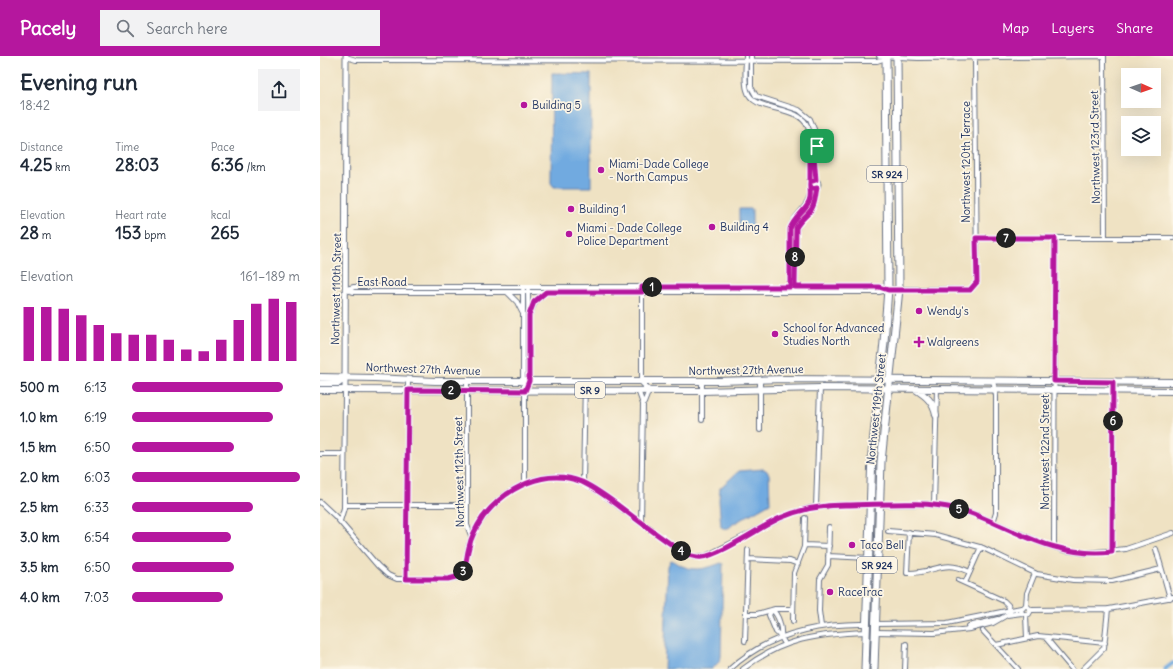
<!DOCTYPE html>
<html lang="en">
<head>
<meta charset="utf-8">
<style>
  body { margin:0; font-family:Delius,sans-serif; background:#f2f2f3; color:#1f2937; height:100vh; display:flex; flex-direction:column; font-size:15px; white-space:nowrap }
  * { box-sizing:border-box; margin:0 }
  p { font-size:13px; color:#747a83 }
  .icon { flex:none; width:22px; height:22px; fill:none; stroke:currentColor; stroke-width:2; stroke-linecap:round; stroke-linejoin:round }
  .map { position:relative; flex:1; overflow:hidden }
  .details { display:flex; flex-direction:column; background:#fff; width:320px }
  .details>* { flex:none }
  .needle { width:26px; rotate:92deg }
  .fabs { position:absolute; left:801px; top:12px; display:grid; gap:8px }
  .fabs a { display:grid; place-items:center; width:40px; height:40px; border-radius:0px; background:#fff; box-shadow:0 4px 16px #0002; font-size:20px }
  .pin { position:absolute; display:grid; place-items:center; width:34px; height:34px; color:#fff; margin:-17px; border-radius:8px; box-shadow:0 2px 6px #0006 }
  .km { position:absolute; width:20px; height:20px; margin:-10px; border-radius:50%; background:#222; color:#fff; font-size:11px; line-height:20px; text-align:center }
  .round { display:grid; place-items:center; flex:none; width:42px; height:42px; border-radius:0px; background:#f2f2f3 }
  .summary { display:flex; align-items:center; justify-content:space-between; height:68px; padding:0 20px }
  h1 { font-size:22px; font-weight:700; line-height:30px }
  .figures { display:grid; grid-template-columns:repeat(3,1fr); gap:6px; height:68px; padding:4px 20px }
  .figures div { display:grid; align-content:center }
  .figures b { font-size:17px; font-weight:700 }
  .figures small { font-size:11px; font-weight:400 }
  .figures p { font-size:11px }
  .chart { height:112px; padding:8px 20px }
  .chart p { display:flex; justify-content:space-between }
  .chart svg { width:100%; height:72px; margin-top:4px; stroke:#b5179e; stroke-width:6 }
  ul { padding:0 20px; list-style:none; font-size:13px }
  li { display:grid; grid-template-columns:64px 48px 1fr; align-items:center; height:30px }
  li i { height:10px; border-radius:5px; background:#b5179e }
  header { display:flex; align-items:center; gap:24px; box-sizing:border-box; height:56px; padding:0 20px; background:#b5179e; color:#fff }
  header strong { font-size:19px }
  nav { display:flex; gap:22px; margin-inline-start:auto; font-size:14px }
  .search { width:280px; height:36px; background:#f2f2f3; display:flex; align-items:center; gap:10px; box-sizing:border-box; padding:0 14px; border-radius:0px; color:#747a83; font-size:15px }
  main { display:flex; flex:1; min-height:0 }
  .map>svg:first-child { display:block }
</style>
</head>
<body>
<header>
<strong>Pacely</strong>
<div class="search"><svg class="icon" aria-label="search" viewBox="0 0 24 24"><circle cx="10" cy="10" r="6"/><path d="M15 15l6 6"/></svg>Search here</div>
<nav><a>Map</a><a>Layers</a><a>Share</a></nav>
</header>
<main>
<section class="details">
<div class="summary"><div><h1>Evening run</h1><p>18:42</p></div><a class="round"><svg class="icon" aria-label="share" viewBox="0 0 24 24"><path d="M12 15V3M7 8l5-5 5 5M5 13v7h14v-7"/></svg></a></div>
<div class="figures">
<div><p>Distance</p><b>4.25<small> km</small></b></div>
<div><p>Time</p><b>28:03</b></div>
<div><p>Pace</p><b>6:36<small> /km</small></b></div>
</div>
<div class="figures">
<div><p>Elevation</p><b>28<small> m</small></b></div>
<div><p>Heart rate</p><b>153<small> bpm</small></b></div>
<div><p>kcal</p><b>265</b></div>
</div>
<div class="chart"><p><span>Elevation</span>161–189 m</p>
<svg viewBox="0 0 160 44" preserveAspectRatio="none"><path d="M5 44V11M15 44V11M25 44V12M35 44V16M45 44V22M55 44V27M65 44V28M75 44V28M85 44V31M95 44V37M105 44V38M115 44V31M125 44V19M135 44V9M145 44V6M155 44V8"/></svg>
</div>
<ul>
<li><b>500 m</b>6:13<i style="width:90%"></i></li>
<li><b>1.0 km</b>6:19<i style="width:84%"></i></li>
<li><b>1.5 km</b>6:50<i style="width:61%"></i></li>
<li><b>2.0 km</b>6:03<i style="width:100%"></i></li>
<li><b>2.5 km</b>6:33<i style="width:72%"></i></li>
<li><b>3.0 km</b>6:54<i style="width:59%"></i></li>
<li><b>3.5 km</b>6:50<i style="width:61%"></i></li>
<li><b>4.0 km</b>7:03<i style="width:54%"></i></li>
</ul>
</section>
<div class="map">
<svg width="853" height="613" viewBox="0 0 853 613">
  <rect width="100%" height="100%" fill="#fcf5e5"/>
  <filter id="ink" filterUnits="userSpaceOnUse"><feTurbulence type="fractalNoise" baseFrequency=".025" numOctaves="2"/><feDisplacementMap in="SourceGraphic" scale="8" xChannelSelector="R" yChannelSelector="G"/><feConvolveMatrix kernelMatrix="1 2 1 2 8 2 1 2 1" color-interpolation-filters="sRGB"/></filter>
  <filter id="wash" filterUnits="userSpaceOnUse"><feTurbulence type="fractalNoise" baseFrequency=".012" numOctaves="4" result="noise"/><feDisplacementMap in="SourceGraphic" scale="16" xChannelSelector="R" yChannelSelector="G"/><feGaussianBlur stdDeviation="0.9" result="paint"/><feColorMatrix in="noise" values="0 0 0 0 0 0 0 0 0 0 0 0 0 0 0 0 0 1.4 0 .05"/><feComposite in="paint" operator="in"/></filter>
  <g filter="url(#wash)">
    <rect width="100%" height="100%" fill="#efe2c3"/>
    <path fill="#71aae0" stroke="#466c9f" d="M 232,17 L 271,18 L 271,131 L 234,131 L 231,127 Z
      M 419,153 L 432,153 L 432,172 L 419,172 Z
      M 443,413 L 446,414 L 449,418 L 450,447 L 413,468 C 410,472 406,474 401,471 L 399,444 L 400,432 L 419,415 Z
      M 351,504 C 355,505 358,508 362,510 C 376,516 388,512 401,507 L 403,508 L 401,601 L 399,606 L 392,613 L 344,613 L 348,510 Z"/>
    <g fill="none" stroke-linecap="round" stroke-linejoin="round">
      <path stroke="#71aae0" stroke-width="4" d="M 845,613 L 853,607"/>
    </g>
  </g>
  <g filter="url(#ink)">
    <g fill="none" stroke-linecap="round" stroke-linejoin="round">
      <defs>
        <path id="minor" d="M 426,0 C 426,11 424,24 427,34 C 433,58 478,47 488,71 C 495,87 489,109 490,126
          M 431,0 L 431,31 L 436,40 L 479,54 L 490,63 L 494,73 L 497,90 L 494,100 L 496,124
          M 559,0 L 598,2 L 784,0
          M 784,0 L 785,182
          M 26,1 L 36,4 L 557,5 L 566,2
          M489.5 128a4.5 4.5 0 1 1 9 0a4.5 4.5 0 1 1-9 0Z
          M 656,182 L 853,182
          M 470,232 L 470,173 C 475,155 491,153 491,131
          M 26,233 L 34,231 L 559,231 L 568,233 L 650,234 L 657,226 L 655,2
          M 27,234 L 34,236 L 559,236 L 567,234
          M 203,234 L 203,325 L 205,335 L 205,427
          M 322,234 L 322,327 L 329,334 L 324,347
          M 475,234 L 476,174 L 480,164 L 490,155 L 494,148 L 497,132
          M 187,236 L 197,246 L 202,256
          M 210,257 L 215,246 L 225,236
          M 440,324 L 440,374
          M 673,324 L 676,340 L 676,457 L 673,466
          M 147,325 L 147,469 L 152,482
          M 382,325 L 382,364
          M 205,334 L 209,325 L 208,234
          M 318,334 L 323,348 L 321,467
          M 0,398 L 24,398
          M 263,427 L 265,325
          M 0,446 L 15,460 L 58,510 L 68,519 L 77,523 L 128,523 L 139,521 C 148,513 146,500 149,489 C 152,480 157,470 163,462 C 185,431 227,410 264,427 C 278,434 290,443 302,453 C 322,467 341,482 362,496 L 374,501 L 386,500 L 467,459 L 490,452 L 519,449 L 606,448 L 628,451 L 654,458 L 724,488 L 743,494 L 766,497 L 806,493 L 853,477
          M 24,449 L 147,449
          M 614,449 L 617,332
          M 496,451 L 500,332
          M 20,465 L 24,452 L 25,334
          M 568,475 L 616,479 L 663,492 L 717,518 L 753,524 L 792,525 L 841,513
          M 589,476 L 587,517 C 615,518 622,502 650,516
          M 484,489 L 509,490
          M 734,491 L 735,182
          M 836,493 L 850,542
          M 792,495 L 793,326
          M 508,500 L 549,502
          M 428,503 L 470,505 L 478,508
          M 86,523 L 88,324
          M 638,524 L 684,545 L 688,549 L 690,555
          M 645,527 L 661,491
          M 706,549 L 707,537 L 715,517
          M 711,554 L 789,553 L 853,541
          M 426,558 L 437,558 L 455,553 L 473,553
          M 706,559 L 709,558 L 711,554 L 706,549 L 701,554 L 702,557 L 706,559 L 707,582
          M 473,565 L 474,517 L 484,491 L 485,462
          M 556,568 L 627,567 L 701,552
          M 501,570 L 499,555 L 500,523 L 508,509 L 509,471
          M 647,573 L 649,570 L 678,563
          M 663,575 L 698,613
          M 555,576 L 614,577 L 650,573 L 673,567 L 687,559 L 702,557
          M 461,581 C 462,572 459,559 452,554 L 449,559 L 456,576 L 461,581 L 465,588
          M 725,581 L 752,613
          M 425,585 L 428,494
          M 676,589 L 718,580 L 785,587
          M 410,613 C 448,578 496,567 547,568
          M 423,613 C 463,582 498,578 546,576
          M 585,613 L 586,588
          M 763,613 L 784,592 L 788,553"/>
        <path id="tertiary" d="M 25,334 L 26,0"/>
        <path id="primary" d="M 0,321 L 55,322 L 115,325 L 398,325 L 465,323 L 853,326
          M 0,327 L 19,327 L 25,321
          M 595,333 C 606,340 613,345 616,359
          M 0,334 L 382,335 L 500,332 L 853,335"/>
        <path id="trunk" d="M 545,613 L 552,397 L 564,286 L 568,233 L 566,0
          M 554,613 L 561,406 L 579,233 L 577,0"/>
      </defs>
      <use href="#minor" stroke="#656e81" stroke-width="6"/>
      <use href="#tertiary" stroke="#656e81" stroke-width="7"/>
      <use href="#primary" stroke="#656e81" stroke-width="8"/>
      <use href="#trunk" stroke="#656e81" stroke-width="9"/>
      <use href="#minor" stroke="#fff" stroke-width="4"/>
      <use href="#tertiary" stroke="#fff" stroke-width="5"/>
      <use href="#primary" stroke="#fff" stroke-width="6"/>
      <use href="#trunk" stroke="#fff" stroke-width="7"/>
    </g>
  </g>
  <g fill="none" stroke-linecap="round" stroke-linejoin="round" filter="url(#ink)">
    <defs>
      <path id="route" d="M 497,90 L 494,100 L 496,124 L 490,126 C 489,133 492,139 489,146 C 485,156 474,161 470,173 L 470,231 L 322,231 L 322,236 L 226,236 L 214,246 L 209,259 L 209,325 L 205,335 L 88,334 L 86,523 L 128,523 L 140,520 C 147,512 146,501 149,491 C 151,481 157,470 163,461 C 186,432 225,411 262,426 C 277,433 290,443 303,453 C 322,468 342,482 362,496 C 368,499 375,502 382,501 C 401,499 440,471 460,462 C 481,453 502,449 525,449 C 562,449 601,444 637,453 C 652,456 665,463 679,469 C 716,486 751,501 792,496 L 793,326 L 734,325 L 735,182 L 656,182 L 657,226 L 650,234 L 568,234 L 559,231 L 475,231 L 476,172 C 480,164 486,161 491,154 C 496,147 495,140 497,132 L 492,133 L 490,129 L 490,83 L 496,83 L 497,90"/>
    </defs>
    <use href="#route" stroke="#fff" stroke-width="8"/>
    <use href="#route" stroke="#b5179e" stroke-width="5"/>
  </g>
  <g fill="#b5179e" stroke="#fcf5e5" stroke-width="1.5">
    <circle cx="204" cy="49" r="4"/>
    <circle cx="281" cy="114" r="4"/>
    <circle cx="251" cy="153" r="4"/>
    <circle cx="392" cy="171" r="4"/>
    <circle cx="249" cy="178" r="4"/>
    <circle cx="599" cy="255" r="4"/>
    <circle cx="455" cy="278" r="4"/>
    <path d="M597 280h4v4h4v4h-4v4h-4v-4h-4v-4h4z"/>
    <circle cx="532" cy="489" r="4"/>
    <circle cx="510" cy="536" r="4"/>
  </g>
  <g text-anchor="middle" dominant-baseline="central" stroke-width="3.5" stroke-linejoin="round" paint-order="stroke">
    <g fill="#fcf5e5" stroke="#5e6a86" stroke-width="1">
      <rect x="547" y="110" width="40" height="16" rx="3"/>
      <rect x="255" y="326" width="30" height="16" rx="3"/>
      <rect x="537" y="501" width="40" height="16" rx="3"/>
    </g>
    <g font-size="10" font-weight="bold" fill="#1b2f5e">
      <text x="567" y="118">SR 924</text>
      <text x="270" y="334">SR 9</text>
      <text x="557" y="509">SR 924</text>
    </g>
    <g font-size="11" fill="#1b2f5e" stroke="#fcf5e5" text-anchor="start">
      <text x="212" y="49">Building 5</text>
      <text x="289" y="108">Miami-Dade College<tspan x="289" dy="13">- North Campus</tspan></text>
      <text x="259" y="153">Building 1</text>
      <text x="400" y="171">Building 4</text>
      <text x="257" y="172">Miami - Dade College<tspan x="257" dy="13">Police Department</tspan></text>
      <text x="607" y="255">Wendy's</text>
      <text x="463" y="272">School for Advanced<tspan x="463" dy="13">Studies North</tspan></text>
      <text x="607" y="286">Walgreens</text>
      <text x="540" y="489">Taco Bell</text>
      <text x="518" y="536">RaceTrac</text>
    </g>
    <g font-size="11" fill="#1b2f5e" stroke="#fcf5e5">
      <text transform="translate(775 91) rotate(-91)">Northwest 123rd Street</text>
      <text transform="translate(646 106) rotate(-90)">Northwest 120th Terrace</text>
      <text x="62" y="226">East Road</text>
      <text transform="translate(16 233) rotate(-89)">Northwest 110th Street</text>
      <text transform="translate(103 313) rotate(2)">Northwest 27th Avenue</text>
      <text transform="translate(426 314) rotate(-1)">Northwest 27th Avenue</text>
      <text transform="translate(556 353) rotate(-84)">Northwest 119th Street</text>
      <text transform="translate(725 396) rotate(-90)">Northwest 122nd Street</text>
      <text transform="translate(139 416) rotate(-91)">Northwest 112th Street</text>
    </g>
  </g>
</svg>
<div class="fabs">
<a><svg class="needle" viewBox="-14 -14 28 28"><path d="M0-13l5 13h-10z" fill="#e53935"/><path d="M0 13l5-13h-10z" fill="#747a83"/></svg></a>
<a><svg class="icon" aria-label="layers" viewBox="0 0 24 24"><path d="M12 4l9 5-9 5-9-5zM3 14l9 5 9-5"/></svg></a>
</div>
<div class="pin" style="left:497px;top:90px;background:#1e9e55"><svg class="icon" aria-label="arrive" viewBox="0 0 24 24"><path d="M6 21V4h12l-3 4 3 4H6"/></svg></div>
<b class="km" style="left:332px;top:231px">1</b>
<b class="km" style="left:131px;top:334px">2</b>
<b class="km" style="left:143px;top:515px">3</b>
<b class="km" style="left:361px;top:495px">4</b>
<b class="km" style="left:639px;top:453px">5</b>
<b class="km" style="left:793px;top:365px">6</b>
<b class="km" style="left:686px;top:182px">7</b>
<b class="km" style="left:475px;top:201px">8</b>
</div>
</main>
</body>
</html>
